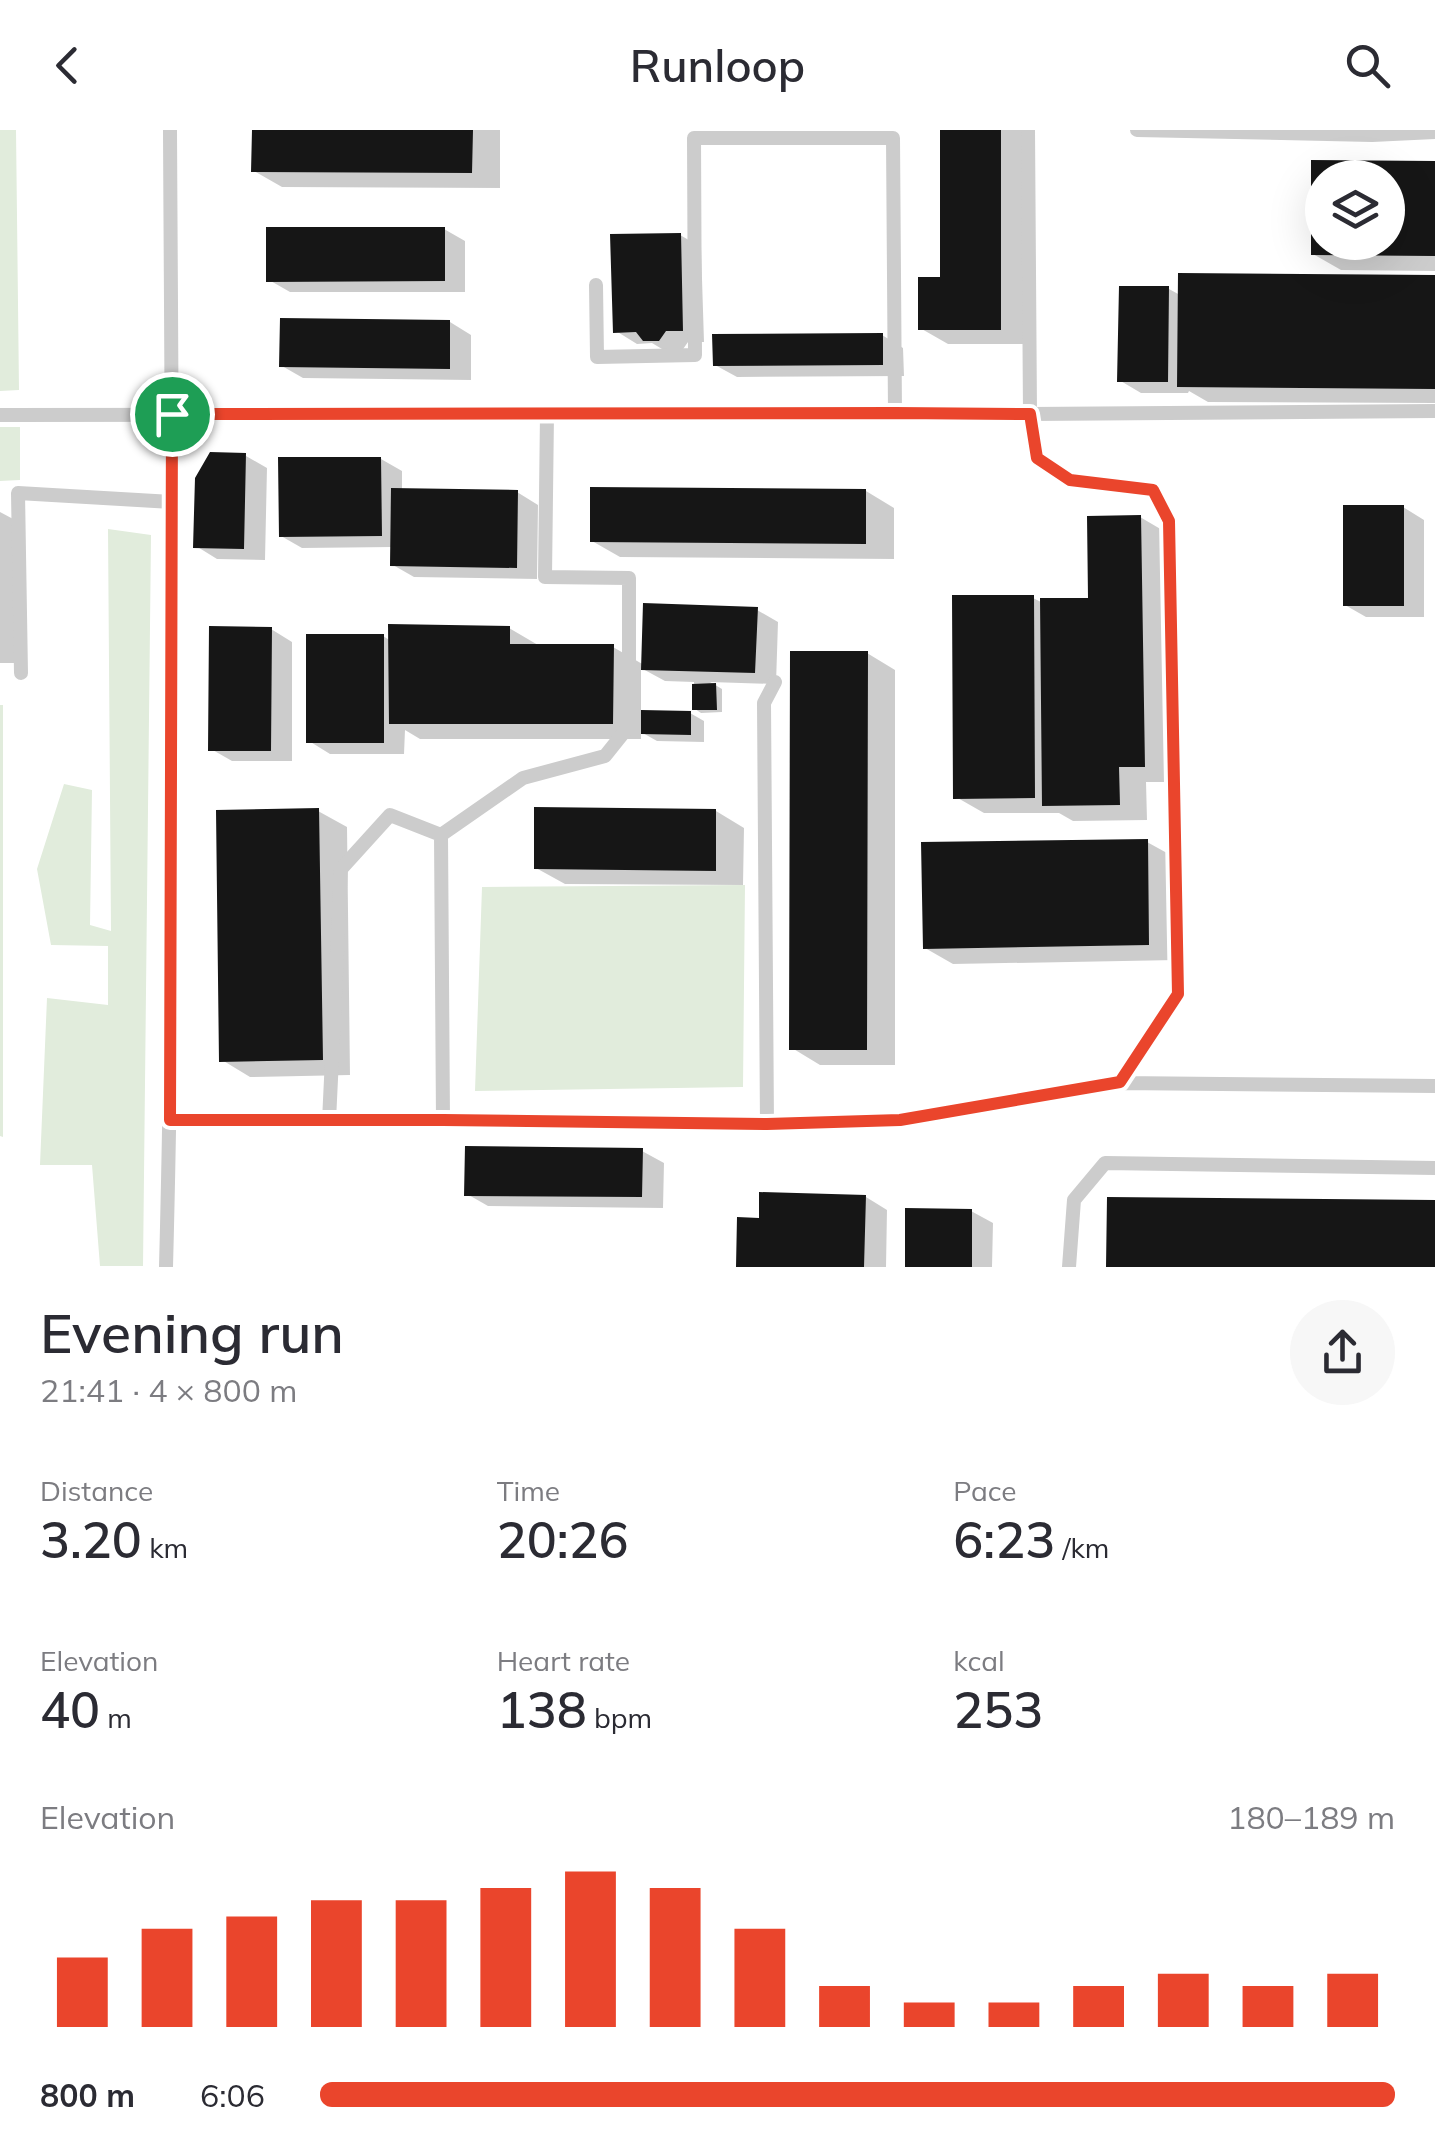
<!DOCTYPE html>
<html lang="en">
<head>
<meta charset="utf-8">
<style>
  body { margin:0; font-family:Mulish,sans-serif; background:#f7f7f7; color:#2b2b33; height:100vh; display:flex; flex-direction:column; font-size:38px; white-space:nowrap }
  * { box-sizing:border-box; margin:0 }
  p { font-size:32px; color:#7c7c81 }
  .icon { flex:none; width:55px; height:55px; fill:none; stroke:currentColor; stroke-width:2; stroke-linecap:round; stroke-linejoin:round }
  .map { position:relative; height:1137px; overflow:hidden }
  .details { display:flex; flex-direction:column; background:#fff; flex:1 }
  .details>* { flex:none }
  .fabs { position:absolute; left:1305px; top:30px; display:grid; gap:20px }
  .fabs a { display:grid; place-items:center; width:100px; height:100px; border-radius:50%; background:#fff; box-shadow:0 10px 40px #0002; font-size:50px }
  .pin { position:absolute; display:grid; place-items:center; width:85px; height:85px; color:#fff; margin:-42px; border:5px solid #fff; border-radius:50%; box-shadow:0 2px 10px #0007 }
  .round { display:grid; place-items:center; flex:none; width:105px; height:105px; border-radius:52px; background:#f7f7f7 }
  .head { display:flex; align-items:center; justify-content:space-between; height:170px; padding:0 40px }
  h1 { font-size:55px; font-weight:600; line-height:75px }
  .figures { display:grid; grid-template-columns:repeat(3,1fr); gap:15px; height:170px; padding:10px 40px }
  .figures div { display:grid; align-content:center }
  .figures b { font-size:50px; font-weight:600 }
  .figures small { font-size:28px; font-weight:400 }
  .figures p { font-size:28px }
  .chart { height:280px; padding:20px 40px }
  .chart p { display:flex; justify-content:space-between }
  .chart svg { width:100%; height:180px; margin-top:10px; stroke:#ea452c; stroke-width:6 }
  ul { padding:0 40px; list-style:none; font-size:32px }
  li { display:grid; grid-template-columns:160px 120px 1fr; align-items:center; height:75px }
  li i { height:25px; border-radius:12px; background:#ea452c }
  header { display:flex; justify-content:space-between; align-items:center; height:130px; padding:0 40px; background:#fff; font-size:45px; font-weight:600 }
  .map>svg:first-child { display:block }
</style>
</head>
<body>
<header><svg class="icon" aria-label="back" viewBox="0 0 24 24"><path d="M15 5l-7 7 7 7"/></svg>Runloop<svg class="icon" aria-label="search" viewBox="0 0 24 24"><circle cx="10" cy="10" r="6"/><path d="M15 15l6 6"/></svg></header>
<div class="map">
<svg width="1435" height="1137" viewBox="0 0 1435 1137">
  <rect width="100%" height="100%" fill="#fff"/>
  <path fill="#e1ecdc" d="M 0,0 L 16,0 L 19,260 L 0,261 Z
    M 0,297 L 20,297 L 20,350 L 0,351 Z
    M 108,399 L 151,405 L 143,1136 L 100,1136 L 92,1035 L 40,1035 L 47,868 L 108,875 L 108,816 L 51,815 L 37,739 L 64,654 L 92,660 L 90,795 L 111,801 Z
    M 0,575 L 3,575 L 3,1007 L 0,1006 Z
    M 745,755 L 743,957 L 475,961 L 482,757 Z"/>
  <path fill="#0003" fill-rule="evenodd" d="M 254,0 L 500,0 L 500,58 L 282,57 L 254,41 Z
    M 943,0 L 1029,0 L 1028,214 L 948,214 L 920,198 L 943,150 Z
    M 1314,33 L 1435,33 L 1435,141 L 1341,140 L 1313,124 ZM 1322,48 L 1388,48 L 1388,112 L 1322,112 Z
    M 444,99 L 465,111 L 465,162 L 290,162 L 269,150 Z
    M 680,105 L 701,117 L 704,212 L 688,212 L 681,222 L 667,222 L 652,213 L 637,214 L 616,201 Z
    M 1435,148 L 1435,273 L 1208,272 L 1189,261 L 1188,263 L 1141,263 L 1119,250 L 1169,159 L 1180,165 Z
    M 450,192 L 471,205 L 471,250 L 303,248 L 282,236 Z
    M 882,205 L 903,218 L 904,246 L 737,247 L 715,235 Z
    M 246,326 L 267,338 L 265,430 L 217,429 L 196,416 Z
    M 381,329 L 402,341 L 402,361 L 517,362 L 538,375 L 537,449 L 414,447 L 393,435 L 393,417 L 302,418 L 281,406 Z
    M 866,361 L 894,378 L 894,429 L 620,427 L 592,411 Z
    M 1403,377 L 1424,390 L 1424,487 L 1366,487 L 1345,475 Z
    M 0,382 L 15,390 L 16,533 L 0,533 Z
    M 1140,387 L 1169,404 L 1172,652 L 1146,652 L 1147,690 L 1073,691 L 1059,683 L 984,683 L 956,667 L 1033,468 L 1043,473 L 1091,470 Z
    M 757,480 L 778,492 L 776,554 L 710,552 L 722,559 L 722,582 L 701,583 L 695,579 L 694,552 L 665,551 L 641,538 L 641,582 L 690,583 L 704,591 L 704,612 L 657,611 L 641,602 L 641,609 L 420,609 L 405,600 L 404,624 L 330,624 L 309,611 L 383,506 L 391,511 L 509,498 L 538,515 L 613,517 L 644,535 Z
    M 271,499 L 292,512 L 292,631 L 232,631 L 211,619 Z
    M 867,523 L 895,540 L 895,935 L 820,935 L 792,918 Z
    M 318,681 L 347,697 L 350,945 L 250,947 L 222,930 Z
    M 716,681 L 744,698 L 743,755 L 565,754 L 536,738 Z
    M 1147,712 L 1176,728 L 1177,830 L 953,834 L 925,818 Z
    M 642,1021 L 664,1033 L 663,1078 L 488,1076 L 467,1064 Z
    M 866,1067 L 887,1080 L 886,1137 L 738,1137 L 761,1090 Z
    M 971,1081 L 993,1093 L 992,1137 L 907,1137 Z"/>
  <path fill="#161616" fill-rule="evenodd" d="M 252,0 L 473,0 L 472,43 L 251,42 Z
    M 940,0 L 1001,0 L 1001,200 L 918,200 L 918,147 L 940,147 Z
    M 1311,30 L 1435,31 L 1435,126 L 1311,125 ZM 1322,48 L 1388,48 L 1388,112 L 1322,112 Z
    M 266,97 L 445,97 L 445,151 L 266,152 Z
    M 681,103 L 683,201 L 666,201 L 659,211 L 643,211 L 636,202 L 613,203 L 610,104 Z
    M 1178,143 L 1435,145 L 1435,259 L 1177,257 Z
    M 1119,156 L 1169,156 L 1168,252 L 1117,252 Z
    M 280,188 L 450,190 L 450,239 L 279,237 Z
    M 883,203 L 883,235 L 713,236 L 712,204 Z
    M 210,322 L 246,323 L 244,419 L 193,418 L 195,348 Z
    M 278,327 L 381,327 L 382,406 L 279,407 Z
    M 590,357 L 866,359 L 866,414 L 590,412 Z
    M 391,358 L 518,360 L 517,438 L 390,436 Z
    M 1343,375 L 1404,375 L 1404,476 L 1343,476 Z
    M 1141,385 L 1145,637 L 1119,637 L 1120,675 L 1042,676 L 1040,468 L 1088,468 L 1087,386 Z
    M 952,465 L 1034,465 L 1035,668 L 953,669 Z
    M 643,473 L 758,477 L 755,543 L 641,540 Z
    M 388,494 L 510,496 L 510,514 L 614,514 L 613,594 L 389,594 Z
    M 209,496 L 272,497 L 271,621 L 208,621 Z
    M 306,504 L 384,504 L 384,613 L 306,613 Z
    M 790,521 L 868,521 L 867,920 L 789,920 Z
    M 716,553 L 717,580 L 692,580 L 692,554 Z
    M 641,580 L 691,581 L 691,605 L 641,604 Z
    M 534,677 L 716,679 L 716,741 L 534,739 Z
    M 319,678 L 323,930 L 219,932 L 216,680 Z
    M 1148,709 L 1149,815 L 923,819 L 921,712 Z
    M 465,1016 L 643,1018 L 642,1067 L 464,1066 Z
    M 759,1062 L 866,1065 L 864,1137 L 736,1137 L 737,1087 L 759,1088 Z
    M 1107,1067 L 1435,1070 L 1435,1137 L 1106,1137 Z
    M 905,1078 L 972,1079 L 972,1137 L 905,1137 Z"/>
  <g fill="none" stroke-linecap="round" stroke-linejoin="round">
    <path stroke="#ccc" stroke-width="14" d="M 1028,0 L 1030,284 L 1037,327 L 1069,350 L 1153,360 L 1169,391 L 1178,864 L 1120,953
      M 1137,0 L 1372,5 L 1435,2
      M 596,155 L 597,227 L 695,225 L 694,8 L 893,8 L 895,283
      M 0,285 L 1030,284 L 1435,281
      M 21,543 L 18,363 L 172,372
      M 441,705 L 523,648 L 605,626 L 629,596 L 629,448 L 545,447 L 547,284
      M 170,990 L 443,990 L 767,995 L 900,990 L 1120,953 L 1435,956
      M 329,991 L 341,739 L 390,685 L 441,705 L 443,990
      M 767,995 L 764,573 L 775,552
      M 166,1137 C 176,758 172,379 170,0
      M 1069,1137 L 1074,1070 L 1105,1033 L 1435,1038"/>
  </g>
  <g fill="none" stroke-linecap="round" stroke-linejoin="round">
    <defs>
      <path id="route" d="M 895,283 L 1030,284 L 1037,328 L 1070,350 L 1153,360 L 1169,391 L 1178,864 L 1120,952 L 900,990 L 767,994 L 443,990 L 170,990 L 172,284 Z"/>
    </defs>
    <use href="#route" stroke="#fff" stroke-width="20"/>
    <use href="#route" stroke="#ea452c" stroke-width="12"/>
  </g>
</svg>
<div class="fabs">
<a><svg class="icon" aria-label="layers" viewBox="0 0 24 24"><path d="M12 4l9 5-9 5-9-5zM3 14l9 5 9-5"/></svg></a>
</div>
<div class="pin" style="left:172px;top:284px;background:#1e9e55"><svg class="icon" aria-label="arrive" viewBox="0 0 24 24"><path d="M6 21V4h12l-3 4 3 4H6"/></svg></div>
</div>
<section class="details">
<div class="head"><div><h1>Evening run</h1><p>21:41 · 4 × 800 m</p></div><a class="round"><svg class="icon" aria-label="share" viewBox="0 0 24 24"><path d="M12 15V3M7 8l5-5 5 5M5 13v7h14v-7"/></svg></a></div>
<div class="figures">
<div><p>Distance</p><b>3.20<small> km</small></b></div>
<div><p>Time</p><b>20:26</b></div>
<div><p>Pace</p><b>6:23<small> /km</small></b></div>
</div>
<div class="figures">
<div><p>Elevation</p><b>40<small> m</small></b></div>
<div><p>Heart rate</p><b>138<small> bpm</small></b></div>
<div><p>kcal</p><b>253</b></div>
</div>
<div class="chart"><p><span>Elevation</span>180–189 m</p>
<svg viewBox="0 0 160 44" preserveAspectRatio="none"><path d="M5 44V27M15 44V20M25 44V17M35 44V13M45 44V13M55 44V10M65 44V6M75 44V10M85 44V20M95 44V34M105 44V38M115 44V38M125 44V34M135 44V31M145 44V34M155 44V31"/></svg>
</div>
<ul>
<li><b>800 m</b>6:06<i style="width:100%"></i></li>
</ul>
</section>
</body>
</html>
